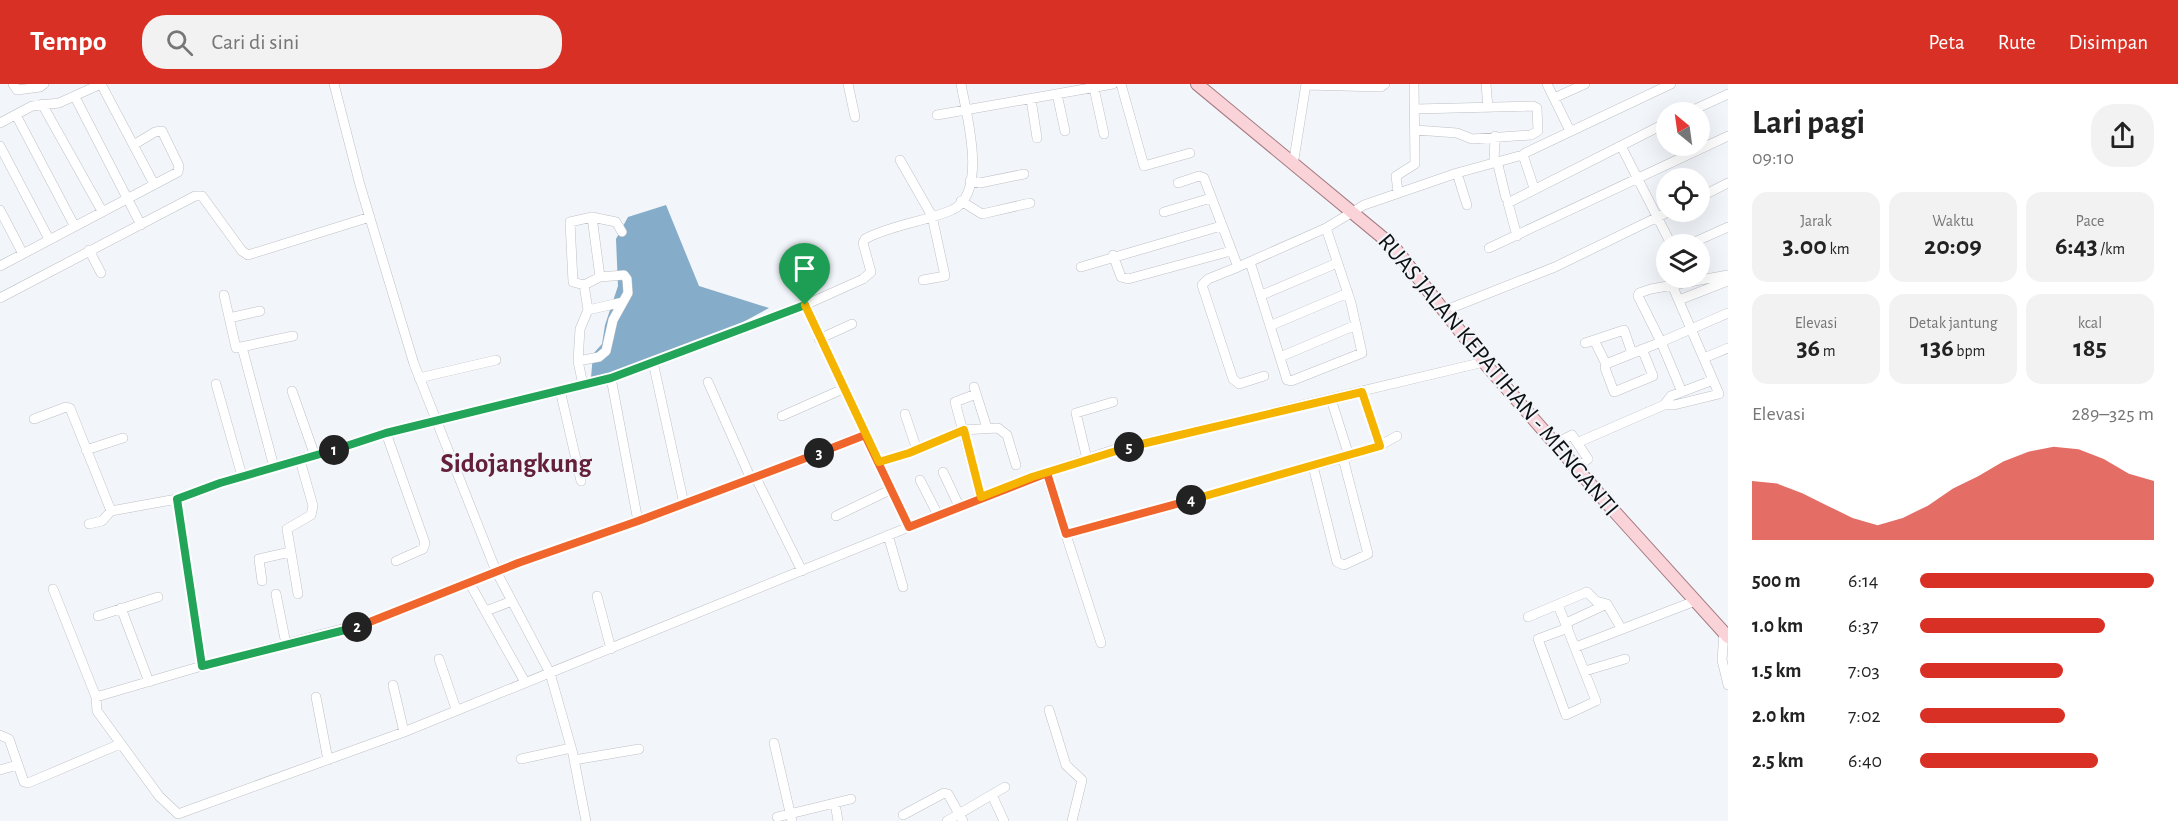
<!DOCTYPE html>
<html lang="id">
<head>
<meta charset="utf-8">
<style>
  body { margin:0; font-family:"Alegreya Sans",sans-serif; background:#f2f2f2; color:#222; height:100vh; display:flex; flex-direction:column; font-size:22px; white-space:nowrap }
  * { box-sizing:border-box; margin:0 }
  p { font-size:20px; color:#767676 }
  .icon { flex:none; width:33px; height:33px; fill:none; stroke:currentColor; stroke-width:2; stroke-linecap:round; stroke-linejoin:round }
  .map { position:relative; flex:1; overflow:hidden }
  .sheet { display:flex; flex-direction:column; background:#fff; width:450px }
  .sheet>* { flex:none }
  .needle { width:39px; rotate:331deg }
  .controls { position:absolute; left:1656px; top:18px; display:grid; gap:12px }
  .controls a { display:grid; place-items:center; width:54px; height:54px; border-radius:50%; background:#fff; box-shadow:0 6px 24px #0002; font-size:30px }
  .pin { position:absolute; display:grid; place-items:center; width:51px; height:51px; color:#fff; margin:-62px -26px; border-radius:50% 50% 50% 0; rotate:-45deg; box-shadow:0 0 6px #0007 }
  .pin .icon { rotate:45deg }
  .km { position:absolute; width:30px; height:30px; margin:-15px; border-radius:50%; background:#222; color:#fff; font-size:16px; line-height:30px; text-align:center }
  .round { display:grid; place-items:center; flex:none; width:63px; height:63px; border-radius:24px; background:#f2f2f2 }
  .headline { display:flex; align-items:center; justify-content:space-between; height:102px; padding:0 24px }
  h1 { font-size:33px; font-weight:700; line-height:45px }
  .figures { display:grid; grid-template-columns:repeat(3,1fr); gap:9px; height:102px; padding:6px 24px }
  .figures div { display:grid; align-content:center; border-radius:15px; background:#f2f2f2; text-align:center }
  .figures b { font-size:26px; font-weight:700 }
  .figures small { font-size:16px; font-weight:400 }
  .figures p { font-size:16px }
  .chart { height:168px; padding:12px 24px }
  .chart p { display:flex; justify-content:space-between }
  .chart svg { width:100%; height:108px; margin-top:6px; fill:#d93025; opacity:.7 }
  ul { padding:0 24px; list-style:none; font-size:20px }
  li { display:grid; grid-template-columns:96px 72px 1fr; align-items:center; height:45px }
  li i { height:15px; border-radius:8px; background:#d93025 }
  header { display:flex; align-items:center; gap:36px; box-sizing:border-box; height:84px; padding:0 30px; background:#d93025; color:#fff }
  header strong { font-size:28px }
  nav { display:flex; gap:33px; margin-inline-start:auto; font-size:21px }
  .search { width:420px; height:54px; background:#f2f2f2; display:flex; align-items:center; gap:15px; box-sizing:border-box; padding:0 21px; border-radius:24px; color:#767676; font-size:22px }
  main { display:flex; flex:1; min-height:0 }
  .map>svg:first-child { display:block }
</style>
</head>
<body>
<header>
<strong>Tempo</strong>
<div class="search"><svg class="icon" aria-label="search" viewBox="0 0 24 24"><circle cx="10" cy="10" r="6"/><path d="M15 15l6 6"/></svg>Cari di sini</div>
<nav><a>Peta</a><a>Rute</a><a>Disimpan</a></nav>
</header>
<main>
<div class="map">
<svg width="1728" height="737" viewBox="0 0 1728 737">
  <rect width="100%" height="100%" fill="#f2f5fa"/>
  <path fill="#85acc8" d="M 666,121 L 699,202 L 769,224 L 710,256 L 623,289 L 591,294 L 593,270 L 602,260 L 605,241 L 618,202 L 616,155 L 628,133 Z"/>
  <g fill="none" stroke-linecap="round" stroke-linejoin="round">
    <defs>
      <path id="minor" d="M 13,0 L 17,6 L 40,3 L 44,0
        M 334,0 L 360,101 L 414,280 L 496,487 L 550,589 L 573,670 L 586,737
        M 848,0 L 855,33
        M 1121,0 L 1144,82 L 1190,69
        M 1486,0 L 1488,24
        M 1547,0 L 1570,47
        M 1306,1 L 1381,3 L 1385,0
        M 1094,4 L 1104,50
        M 1057,10 L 1065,47
        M 75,13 L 141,141
        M 1554,14 L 1585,0
        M 1031,15 L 1037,54
        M 42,20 L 102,127
        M 1689,28 L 1728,10
        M 16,31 L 74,141
        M 937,31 L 1113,0
        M 0,39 L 32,22 L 59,19 L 101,0 L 154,100
        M 1416,46 L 1457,49 L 1472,55 L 1531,51 L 1538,47 L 1537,24 L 1533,22 L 1416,25
        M 0,62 L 49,155
        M 1621,62 L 1671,160
        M 900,76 L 932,132 L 945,192 L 923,196
        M 1497,77 L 1506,114
        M 1494,78 L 1495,52
        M 1293,81 L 1306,0
        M 1457,89 L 1467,121
        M 970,97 L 980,99 L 1024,90
        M 1178,99 L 1199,92 L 1204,94 L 1238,183 L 1326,144 L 1364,121 L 1457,89 L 1519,72
        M 1534,104 L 1523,71 L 1525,69 L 1671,0
        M 1398,108 L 1396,92 L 1415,80 L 1414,0
        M 1700,113 L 1728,99
        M 961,117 L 982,130 L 1030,119
        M 0,126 L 23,170
        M 1164,128 L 1211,114
        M 592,133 L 600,193
        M 1517,152 L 1508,119 L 1666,39
        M 1690,160 L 1728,143
        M 1489,164 L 1728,52
        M 89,166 L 101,189
        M 1113,171 L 1121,193 L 1128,195 L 1231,167
        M 1250,178 L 1287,296 L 1291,297 L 1362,269 L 1351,219 L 1326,144
        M 0,182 L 178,88 L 179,82 L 162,47 L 155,48 L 135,60
        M 1081,183 L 1221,142
        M 1238,183 L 1208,195 L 1202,201 L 1233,295 L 1239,300 L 1264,292
        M 1728,191 L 1651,205 L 1639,209 L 1638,212 L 1661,258 L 1728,229
        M 584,201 L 573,198 L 570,138 L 592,133 L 616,138 L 622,148
        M 1672,201 L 1713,296
        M 224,211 L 236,264 L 293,252
        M 1262,211 L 1337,179
        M 0,214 L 195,112 L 202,112 L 242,167 L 248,171 L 370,133
        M 1679,216 L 1728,197
        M 805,221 L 909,443
        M 588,226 L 623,218
        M 1446,226 L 1555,183 L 1668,128
        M 229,234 L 260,227
        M 1272,241 L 1348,209
        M 819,255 L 852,240
        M 1594,256 L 1606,280 L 1605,284 L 1614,308 L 1653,292 L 1642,265
        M 1585,259 L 1624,246 L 1632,269
        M 242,263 L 274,383
        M 1280,273 L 1356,241
        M 1704,274 L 1728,264
        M 578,277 L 580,245 L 588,226 L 584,201 L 600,193 L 624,191 L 627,195 L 628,209 L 613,236 L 606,267 L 599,273 L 578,277 L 583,301
        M 653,278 L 684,420
        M 1606,280 L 1661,258 L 1682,308
        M 419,294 L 496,276
        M 611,294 L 638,437
        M 708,298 L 751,395
        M 216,300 L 242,392
        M 974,303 L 987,344
        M 560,306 L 581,397
        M 292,307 L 315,372
        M 1362,307 L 1379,362 L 1397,352
        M 976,310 L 955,318 L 981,413
        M 1331,315 L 1349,372
        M 905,330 L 917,366
        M 782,332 L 843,305
        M 34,335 L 66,323 L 70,324 L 111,427
        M 386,349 L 425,459 L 423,465 L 396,477
        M 1579,358 L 1664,321 L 1671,312 L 1713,296 L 1719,310 L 1674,321 L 1664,321
        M 1555,360 L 1572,351 L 1588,375 L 1576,384
        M 86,366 L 123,354
        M 1087,375 L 1076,329 L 1113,318
        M 879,378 L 909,369 L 962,346 L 998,344 L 1007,351 L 1016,381
        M 1313,382 L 1343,374
        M 943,388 L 959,422
        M 1046,389 L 1101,559
        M 756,394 L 802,487
        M 920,396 L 938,431
        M 177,415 L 202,582
        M 836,432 L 892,405
        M 89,440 L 102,437 L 111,427 L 177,415 L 220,399 L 386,349 L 611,294 L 805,221 L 863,195 L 871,188 L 863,159 L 865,155 C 891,141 924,138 952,126 C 989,109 966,29 961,0
        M 1066,450 L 1313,382 L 1337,478 L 1344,481 L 1368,470 L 1343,374 L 1379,362
        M 888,451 L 903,503
        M 262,497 L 259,475 L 290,468
        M 469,498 L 525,598
        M 53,505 L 96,613 L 97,627 L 159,712 L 178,730 L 404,648
        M 276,510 L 286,560
        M 298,510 L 287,445 L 311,431 L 313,422 L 300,376
        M 597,512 L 611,565
        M 1558,521 L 1596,617 L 1566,631 L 1538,555 L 1568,544
        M 121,524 L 149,598
        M 486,527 L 512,517
        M 98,532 L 158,513
        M 1528,533 L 1587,508 L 1596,517 L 1607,520 L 1621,544
        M 1566,539 L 1607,520
        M 1724,549 L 1722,576 L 1728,601
        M 1576,563 L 1695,517
        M 439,575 L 456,625
        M 1585,587 L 1625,575
        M 393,601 L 404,648 L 1032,393 L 1113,366 L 1484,278
        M 96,613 L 202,582 L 376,536 L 518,479 L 638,437 L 865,351
        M 316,613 L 328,676
        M 1049,626 L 1066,681 L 1082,696 L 1072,737
        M 0,651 L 9,655 L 24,698 L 28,699 L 120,660
        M 774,659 L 792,737
        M 521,675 L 571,664
        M 574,676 L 639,665
        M 0,686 L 17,681
        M 992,711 L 1004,737
        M 835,719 L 838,737
        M 903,731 L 944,709 L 948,710 L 963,737
        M 777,733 L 851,715
        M 947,737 L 1005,703"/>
      <path id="major" d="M 1197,0 L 1394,163 L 1488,283 L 1614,427 L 1728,553"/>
    </defs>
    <use href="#minor" stroke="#bec0c5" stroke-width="10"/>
    <use href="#major" stroke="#a57c82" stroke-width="14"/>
    <use href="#minor" stroke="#fff" stroke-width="9"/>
    <use href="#major" stroke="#fad3d9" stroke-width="12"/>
  </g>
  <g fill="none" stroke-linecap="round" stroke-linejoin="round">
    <defs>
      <path id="split-1" d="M 334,366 L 386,349 L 611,294 L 805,221"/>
      <path id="split-2" d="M 334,366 L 220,399 L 177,415 L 202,582 L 357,543"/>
      <path id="split-3" d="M 357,543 L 518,479 L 638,437 L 819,369"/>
      <path id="split-4" d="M 819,369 L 865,351 L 909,443 L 1047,389 L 1066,450 L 1191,416"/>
      <path id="split-5" d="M 1129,363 L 1362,308 L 1380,362 L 1191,416"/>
      <path id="split-6" d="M 805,221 L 879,378 L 909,369 L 964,346 L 981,413 L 1032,393 L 1129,363"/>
    </defs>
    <use href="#split-1" stroke="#fff" stroke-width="12"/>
    <use href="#split-2" stroke="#fff" stroke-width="12"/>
    <use href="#split-3" stroke="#fff" stroke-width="12"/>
    <use href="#split-4" stroke="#fff" stroke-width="12"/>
    <use href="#split-5" stroke="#fff" stroke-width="12"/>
    <use href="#split-6" stroke="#fff" stroke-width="12"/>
    <use href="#split-1" stroke="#22a559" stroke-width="8"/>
    <use href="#split-2" stroke="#22a559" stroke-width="8"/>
    <use href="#split-3" stroke="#f0652b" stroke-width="8"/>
    <use href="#split-4" stroke="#f0652b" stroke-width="8"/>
    <use href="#split-5" stroke="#f5b400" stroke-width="8"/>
    <use href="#split-6" stroke="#f5b400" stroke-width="8"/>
  </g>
  <g text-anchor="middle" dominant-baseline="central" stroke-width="4.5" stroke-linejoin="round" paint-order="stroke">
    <g font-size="24" fill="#0e0f10" stroke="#f2f5fa">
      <text transform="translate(1498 291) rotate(50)">RUAS JALAN KEPATIHAN - MENGANTI</text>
    </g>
    <g font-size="27" font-weight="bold" fill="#632038" stroke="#f2f5fa">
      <text x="516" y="379">Sidojangkung</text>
    </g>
  </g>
</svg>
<div class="controls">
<a><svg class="needle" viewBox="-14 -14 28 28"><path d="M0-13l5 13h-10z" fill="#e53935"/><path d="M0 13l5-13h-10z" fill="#767676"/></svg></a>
<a><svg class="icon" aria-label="locate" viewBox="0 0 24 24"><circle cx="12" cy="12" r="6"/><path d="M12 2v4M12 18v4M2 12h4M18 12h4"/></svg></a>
<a><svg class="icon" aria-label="layers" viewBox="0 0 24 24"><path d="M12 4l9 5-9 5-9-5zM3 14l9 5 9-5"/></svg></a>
</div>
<div class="pin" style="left:805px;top:221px;background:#1e9e55"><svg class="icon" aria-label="arrive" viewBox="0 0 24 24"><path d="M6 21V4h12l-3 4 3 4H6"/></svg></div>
<b class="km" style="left:334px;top:366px">1</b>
<b class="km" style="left:357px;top:543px">2</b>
<b class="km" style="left:819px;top:369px">3</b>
<b class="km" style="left:1191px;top:416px">4</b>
<b class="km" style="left:1129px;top:363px">5</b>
</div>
<section class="sheet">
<div class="headline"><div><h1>Lari pagi</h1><p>09:10</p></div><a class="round"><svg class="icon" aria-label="share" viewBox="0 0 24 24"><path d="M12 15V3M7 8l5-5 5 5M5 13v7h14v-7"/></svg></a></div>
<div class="figures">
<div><p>Jarak</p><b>3.00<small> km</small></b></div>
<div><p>Waktu</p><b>20:09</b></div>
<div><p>Pace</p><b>6:43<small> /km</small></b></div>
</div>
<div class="figures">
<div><p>Elevasi</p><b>36<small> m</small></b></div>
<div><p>Detak jantung</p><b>136<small> bpm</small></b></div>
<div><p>kcal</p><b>185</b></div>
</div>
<div class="chart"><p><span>Elevasi</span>289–325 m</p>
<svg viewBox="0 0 160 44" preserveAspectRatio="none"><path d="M0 44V20L10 21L20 25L30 30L40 35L50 38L60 35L70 30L80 23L90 18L100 12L110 8L120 6L130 7L140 11L150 17L160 20V44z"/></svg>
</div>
<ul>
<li><b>500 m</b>6:14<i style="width:100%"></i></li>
<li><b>1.0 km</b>6:37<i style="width:79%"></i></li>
<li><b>1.5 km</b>7:03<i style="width:61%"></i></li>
<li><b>2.0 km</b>7:02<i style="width:62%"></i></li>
<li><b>2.5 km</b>6:40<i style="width:76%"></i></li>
</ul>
</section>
</main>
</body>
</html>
